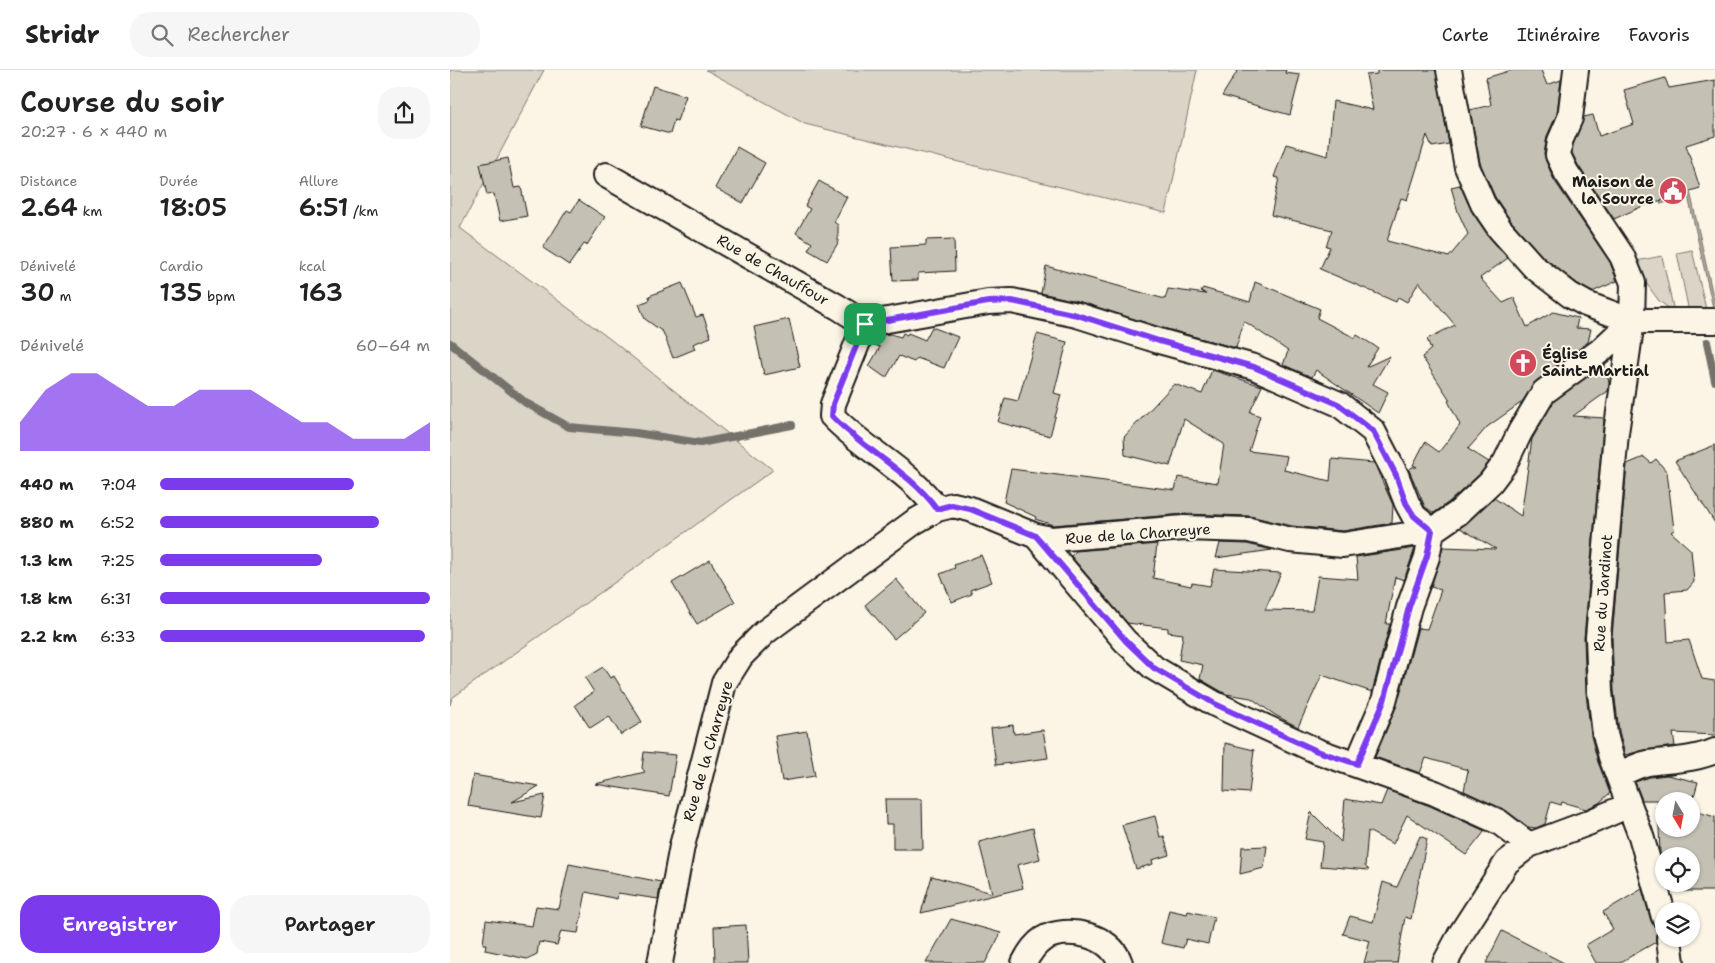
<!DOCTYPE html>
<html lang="fr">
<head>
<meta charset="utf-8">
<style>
  body { margin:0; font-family:"Shantell Sans",sans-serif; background:#f6f6f6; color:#222; height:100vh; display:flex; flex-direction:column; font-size:19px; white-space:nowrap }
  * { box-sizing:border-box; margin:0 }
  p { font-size:16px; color:#767676 }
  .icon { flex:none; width:28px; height:28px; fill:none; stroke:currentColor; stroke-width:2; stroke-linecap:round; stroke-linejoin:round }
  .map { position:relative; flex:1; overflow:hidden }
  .sheet { display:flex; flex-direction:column; background:#fff; width:450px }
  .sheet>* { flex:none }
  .needle { width:32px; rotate:170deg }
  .tools { position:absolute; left:1205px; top:722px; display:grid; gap:10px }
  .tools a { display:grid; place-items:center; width:45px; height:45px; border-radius:50%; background:#fff; box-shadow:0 1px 4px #0004; font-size:25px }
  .pin { position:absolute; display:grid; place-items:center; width:42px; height:42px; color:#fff; margin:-21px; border-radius:10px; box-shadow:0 2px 8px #0006 }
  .round { display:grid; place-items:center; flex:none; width:52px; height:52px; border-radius:20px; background:#f6f6f6 }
  .head { display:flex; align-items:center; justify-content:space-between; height:85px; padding:0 20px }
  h1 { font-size:28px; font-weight:600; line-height:38px }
  .metrics { display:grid; grid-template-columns:repeat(3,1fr); gap:8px; height:85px; padding:5px 20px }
  .metrics div { display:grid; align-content:center }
  .metrics b { font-size:25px; font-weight:600 }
  .metrics small { font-size:14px; font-weight:400 }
  .metrics p { font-size:14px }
  .chart { height:140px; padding:10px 20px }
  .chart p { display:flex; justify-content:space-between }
  .chart svg { width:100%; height:90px; margin-top:5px; fill:#7c3aed; opacity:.7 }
  .button { display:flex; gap:10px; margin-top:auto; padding:10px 20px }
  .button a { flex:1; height:58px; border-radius:20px; background:#7c3aed; color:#fff; font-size:20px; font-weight:600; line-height:58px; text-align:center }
  .button a+a { background:#f6f6f6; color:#222 }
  ul { padding:0 20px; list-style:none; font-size:16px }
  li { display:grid; grid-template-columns:80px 60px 1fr; align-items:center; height:38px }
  li i { height:12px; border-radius:6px; background:#7c3aed }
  header { display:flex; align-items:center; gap:30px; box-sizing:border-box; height:70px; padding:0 25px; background:#fff; border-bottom:1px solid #e0e0e0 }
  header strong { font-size:24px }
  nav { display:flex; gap:28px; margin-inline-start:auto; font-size:18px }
  .search { width:350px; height:45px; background:#f6f6f6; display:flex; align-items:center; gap:12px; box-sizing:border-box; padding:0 18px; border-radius:20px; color:#767676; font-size:19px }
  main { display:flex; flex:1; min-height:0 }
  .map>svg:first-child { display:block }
</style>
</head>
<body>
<header>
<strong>Stridr</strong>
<div class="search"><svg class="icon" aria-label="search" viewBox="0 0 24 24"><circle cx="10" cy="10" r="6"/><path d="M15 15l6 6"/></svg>Rechercher</div>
<nav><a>Carte</a><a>Itinéraire</a><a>Favoris</a></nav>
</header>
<main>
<section class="sheet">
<div class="head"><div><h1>Course du soir</h1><p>20:27 · 6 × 440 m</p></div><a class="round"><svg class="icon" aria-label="share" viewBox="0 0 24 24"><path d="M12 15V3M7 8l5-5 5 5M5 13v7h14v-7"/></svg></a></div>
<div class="metrics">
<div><p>Distance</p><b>2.64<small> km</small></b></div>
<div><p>Durée</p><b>18:05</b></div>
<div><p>Allure</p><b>6:51<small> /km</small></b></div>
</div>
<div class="metrics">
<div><p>Dénivelé</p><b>30<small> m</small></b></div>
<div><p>Cardio</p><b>135<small> bpm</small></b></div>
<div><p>kcal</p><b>163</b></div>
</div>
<div class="chart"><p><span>Dénivelé</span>60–64 m</p>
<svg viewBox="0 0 160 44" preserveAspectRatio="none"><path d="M0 44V30L10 14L20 6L30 6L40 14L50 22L60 22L70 14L80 14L90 14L100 22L110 30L120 30L130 38L140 38L150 38L160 30V44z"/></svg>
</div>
<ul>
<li><b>440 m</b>7:04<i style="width:72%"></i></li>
<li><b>880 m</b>6:52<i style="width:81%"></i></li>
<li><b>1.3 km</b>7:25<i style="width:60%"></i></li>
<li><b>1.8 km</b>6:31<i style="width:100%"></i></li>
<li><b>2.2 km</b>6:33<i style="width:98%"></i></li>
</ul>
<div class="button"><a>Enregistrer</a><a>Partager</a></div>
</section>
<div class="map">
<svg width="1265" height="893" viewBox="0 0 1265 893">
  <rect width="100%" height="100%" fill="#fcf5e5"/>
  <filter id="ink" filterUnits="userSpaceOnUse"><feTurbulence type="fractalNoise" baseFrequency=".02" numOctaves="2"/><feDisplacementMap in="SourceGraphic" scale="10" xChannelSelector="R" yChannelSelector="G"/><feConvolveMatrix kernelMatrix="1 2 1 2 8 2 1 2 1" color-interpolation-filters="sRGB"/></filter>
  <g filter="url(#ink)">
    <path fill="#dbd5c8" stroke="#7c7872" d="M 0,0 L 94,0 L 10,158 L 160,269 L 323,400 L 2,628 L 0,635 Z
      M 256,0 L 747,0 L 716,143 L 355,54 Z
      M 1242,180 L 1256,239 L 1239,242 L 1227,183 Z
      M 1212,186 L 1224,242 L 1209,231 L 1181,192 Z"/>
    <path fill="#b0aba1" stroke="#75726c" d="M 1240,121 L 1265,235 L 1263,238 L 1238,126 L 1211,134 L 1210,130 Z"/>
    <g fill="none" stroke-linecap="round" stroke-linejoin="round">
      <path stroke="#75726c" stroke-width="8" d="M 1257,272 L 1265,311
        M 0,273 L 76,333 L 119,357 L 186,363 L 250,373 L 342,355"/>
    </g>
    <path fill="#c4c0b3" stroke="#1c1c1c" d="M 788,0 L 836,0 L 835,3 L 850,5 L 840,45 L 772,26 Z
      M 927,0 L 986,0 L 999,74 L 982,77 L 977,65 L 957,130 L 951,128 L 937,171 L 999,187 L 1018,164 L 1008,142 L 1001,117 L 1010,115 L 1022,142 L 1039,167 L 1058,188 L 1030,208 L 1053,233 L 1064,228 L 1077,257 L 1103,242 L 1128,248 L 1126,258 L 1141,259 L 1138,272 L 1086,311 L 1072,332 L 1037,357 L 1018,379 L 1039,392 L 1030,404 L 999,432 L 984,443 L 975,437 L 959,400 L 962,397 L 967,397 L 963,395 L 975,372 L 989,382 L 1010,355 L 998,331 L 1000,330 L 972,287 L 981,279 L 977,269 L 1005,255 L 969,212 L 957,232 L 948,227 L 946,232 L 870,199 L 880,177 L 876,176 L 882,160 L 821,145 L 829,108 L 824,107 L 836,74 L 878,86 L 883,31 L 923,40 L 916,5 L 927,4 Z
      M 1062,0 L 1091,0 L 1097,15 L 1111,10 L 1107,44 L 1097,66 L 1094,84 L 1096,91 L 1104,110 L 1160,192 L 1167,211 L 1142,222 L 1128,214 L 1093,187 L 1061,151 L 1045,127 L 1030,93 L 1020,40 L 1041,35 L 1036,8 Z
      M 1215,8 L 1219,18 L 1265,10 L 1265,66 L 1236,75 L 1250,118 L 1193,136 L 1164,149 L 1128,95 L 1122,83 L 1123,75 L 1134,47 L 1143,45 L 1149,66 L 1184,54 L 1174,20 Z
      M 203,16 L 236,26 L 227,51 L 224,50 L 220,64 L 191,56 Z
      M 287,77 L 315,93 L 293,133 L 265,118 Z
      M 58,88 L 64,118 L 71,117 L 77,146 L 50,151 L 44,124 L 37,125 L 30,94 Z
      M 369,111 L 397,127 L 384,152 L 388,155 L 388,173 L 377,191 L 358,180 L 362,173 L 346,163 L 360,139 L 355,136 Z
      M 129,130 L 155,147 L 137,175 L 134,174 L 119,195 L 93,178 L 117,140 L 121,142 Z
      M 504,169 L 505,201 L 468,203 L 468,210 L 443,211 L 441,177 L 476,175 L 476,170 Z
      M 596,196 L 715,229 L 718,219 L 756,224 L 751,221 L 753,218 L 800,232 L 805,212 L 870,239 L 867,248 L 905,268 L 907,265 L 928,278 L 916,297 L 940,286 L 923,314 L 938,322 L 928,343 L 866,300 L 862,307 L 833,295 L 838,281 L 794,251 L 786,278 L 713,258 L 631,232 L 591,223 Z
      M 232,213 L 246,247 L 253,245 L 261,267 L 243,274 L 245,279 L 223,288 L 213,262 L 195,249 L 189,234 L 200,230 L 199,226 Z
      M 339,249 L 350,297 L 314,305 L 304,257 Z
      M 482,257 L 508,267 L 494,298 L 467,288 L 464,292 L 449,286 L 436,308 L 419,296 L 430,277 L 422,274 L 425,266 L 440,264 L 451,267 L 453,263 L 457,265 L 458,263 L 475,270 Z
      M 587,264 L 617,272 L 604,323 L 611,325 L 600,366 L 548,352 L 555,328 L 568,331 Z
      M 1155,294 L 1159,313 L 1158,321 L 1123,346 L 1154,348 L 1134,568 L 1136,623 L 1141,666 L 1148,692 L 1160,723 L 1149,733 L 1136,739 L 1112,732 L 1111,735 L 1101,732 L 1095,754 L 1086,758 L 1078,757 L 1055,740 L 1014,721 L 1018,700 L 976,688 L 970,703 L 925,687 L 947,635 L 968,558 L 977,559 L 991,520 L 981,517 L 993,477 L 1046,479 L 1010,458 L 1044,428 L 1071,446 L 1082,369 L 1104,331 Z
      M 762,300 L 812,316 L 800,342 L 810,346 L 799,381 L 837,386 L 834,400 L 880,411 L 882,389 L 924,393 L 943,435 L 942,453 L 893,461 L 842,456 L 800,446 L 734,444 L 603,455 L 585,449 L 586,447 L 554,432 L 561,399 L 725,420 L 728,407 L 768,413 L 774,374 L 734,349 L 720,396 L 675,385 L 674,367 L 724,314 L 752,324 Z
      M 1265,375 L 1265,453 L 1225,391 Z
      M 1194,387 L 1201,393 L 1206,389 L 1217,402 L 1224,460 L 1221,462 L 1241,480 L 1244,512 L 1237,520 L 1215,522 L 1218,572 L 1239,570 L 1252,609 L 1265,611 L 1265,665 L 1223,663 L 1225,676 L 1195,680 L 1175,685 L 1169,661 L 1164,621 L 1162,567 L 1177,394 Z
      M 770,473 L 797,474 L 822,480 L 766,488 Z
      M 707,474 L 703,508 L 741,516 L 742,513 L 760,516 L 764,499 L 831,503 L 815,540 L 862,541 L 868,506 L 908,509 L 906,487 L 965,478 L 954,510 L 945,507 L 936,554 L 940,554 L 922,622 L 872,605 L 848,657 L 825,645 L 801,628 L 776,624 L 750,609 L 753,595 L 729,590 L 733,564 L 718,562 L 718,558 L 677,553 L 621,486 L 626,481 Z
      M 531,485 L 542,512 L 520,520 L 522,524 L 502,532 L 490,504 L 505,498 L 504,495 Z
      M 260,490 L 285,532 L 247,554 L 222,513 Z
      M 446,509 L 474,543 L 444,569 L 415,535 Z
      M 153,597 L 160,608 L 164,606 L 192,652 L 171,665 L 159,646 L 140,658 L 125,635 L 144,622 L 135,608 Z
      M 563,655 L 564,664 L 593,660 L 598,688 L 546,695 L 541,658 Z
      M 357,661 L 365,706 L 332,711 L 325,666 Z
      M 775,673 L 804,680 L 799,723 L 774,721 Z
      M 194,682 L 226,685 L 219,726 L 145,714 L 195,702 L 192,698 Z
      M 23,705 L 89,716 L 62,732 L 95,725 L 91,748 L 18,736 Z
      M 1217,705 L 1248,712 L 1241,737 L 1241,731 L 1214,731 L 1214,759 L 1241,759 L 1241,740 L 1265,747 L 1265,821 L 1234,821 L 1234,814 L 1241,814 L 1241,786 L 1214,786 L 1214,796 L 1210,784 L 1208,730 L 1192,730 L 1185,712 L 1200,707 Z
      M 937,720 L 980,736 L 1035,761 L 1016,785 L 957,745 L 943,774 L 918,761 L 915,796 L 919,800 L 870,796 L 873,772 L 855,769 L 861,742 L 891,772 L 895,729 L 931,735 Z
      M 435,729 L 472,729 L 473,779 L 443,779 L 443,754 L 436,754 Z
      M 705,746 L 710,767 L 714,766 L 719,785 L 702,790 L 703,794 L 686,799 L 672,755 Z
      M 583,758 L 590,789 L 567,795 L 573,818 L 471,843 L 482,806 L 542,823 L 529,772 Z
      M 970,766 L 977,769 L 961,849 L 955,847 L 947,893 L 914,893 L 920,871 L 893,864 L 900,846 L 923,852 L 933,812 L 947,817 Z
      M 817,776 L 814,798 L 790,804 L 792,777 Z
      M 119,794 L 211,812 L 208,829 L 168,823 L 167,829 L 136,822 L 128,863 L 111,861 L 107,875 L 89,872 L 87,884 L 77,889 L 35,880 L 36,874 L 33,874 L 36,850 L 82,856 L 86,836 L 109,839 Z
      M 1192,819 L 1201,851 L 1209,860 L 1206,864 L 1206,872 L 1169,893 L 1146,893 L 1136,875 L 1163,859 L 1153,842 Z
      M 719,840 L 737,844 L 738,841 L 764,847 L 758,874 L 736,869 L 733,878 L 711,873 Z
      M 501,849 L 551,863 L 535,893 L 476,893 Z
      M 296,855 L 298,893 L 265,893 L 264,857 Z
      M 1052,861 L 1114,893 L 1036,893 Z"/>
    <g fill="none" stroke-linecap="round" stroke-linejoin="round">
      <defs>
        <path id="minor" d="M 999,0 L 1017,97 L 1033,134 L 1050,159 L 1084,197 L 1120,225 L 1136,234 L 1182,251 L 1265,251
          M 1126,0 L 1120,48 L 1110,71 L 1108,85 L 1116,102 L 1172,186 L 1183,213 L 1182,251 L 1166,363 L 1148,567 L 1150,622 L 1155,664 L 1161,687 L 1191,766 L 1214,847
          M 156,105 L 388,237 L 415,254 L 538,232 L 562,231 L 627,245 L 709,271 L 804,297 L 889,334 L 923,361 L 946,405 L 957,433 L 964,446 L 982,461 L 977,487 L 959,537 L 934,631 L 907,694
          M 415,254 L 383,334 L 382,346 C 414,380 460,401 487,439
          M 586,466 L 675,571 L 704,598 L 765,634 L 867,681 L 985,723 L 1049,752 L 1079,775
          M 1169,705 C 1178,700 1188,695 1198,693 C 1221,690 1244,690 1265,681
          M 1219,869 L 1222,893
          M 210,893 L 232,776 L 274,613 L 291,586 L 315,562 L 464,452 L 487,439 L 503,435 L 520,439 L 586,466 L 602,469 L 734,458 L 799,460 L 840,470 L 893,475 L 982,461 L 1008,443 L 1040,413 L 1055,393 L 1070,362 L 1094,322 L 1150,281 L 1182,251
          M 574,893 C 579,883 584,875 593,869 C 617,855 661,865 670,893
          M 995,893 L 1010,865 L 1057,792 L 1079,775 L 1138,753 L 1179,735"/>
      </defs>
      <use href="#minor" stroke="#1c1c1c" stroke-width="28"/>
      <use href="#minor" stroke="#fcf5e5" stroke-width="24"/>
    </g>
  </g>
  <g fill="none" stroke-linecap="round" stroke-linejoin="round" filter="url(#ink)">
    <defs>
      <path id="route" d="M 562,231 L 627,245 L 709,271 L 804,297 L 888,334 L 923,361 L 946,405 L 956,433 L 964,446 L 982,461 L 977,486 L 959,537 L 934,631 L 907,694 L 867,681 L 765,634 L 704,598 L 676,571 L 586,466 L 520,439 L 502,435 L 487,439 C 459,401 414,380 382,346 L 383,334 L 415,254 L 538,232 Z"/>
    </defs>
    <use href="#route" stroke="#fff" stroke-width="10"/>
    <use href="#route" stroke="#7c3aed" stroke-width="6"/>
  </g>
  <defs>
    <symbol id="civic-disc" viewBox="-11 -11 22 22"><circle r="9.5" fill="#d1495b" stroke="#fcf5e5"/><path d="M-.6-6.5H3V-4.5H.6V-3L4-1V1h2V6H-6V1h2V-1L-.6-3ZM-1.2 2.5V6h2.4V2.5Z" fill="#fff"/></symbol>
    <symbol id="church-disc" viewBox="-11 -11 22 22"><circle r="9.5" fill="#d1495b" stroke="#fcf5e5"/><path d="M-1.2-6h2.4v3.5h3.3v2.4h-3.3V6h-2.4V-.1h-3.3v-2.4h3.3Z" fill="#fff"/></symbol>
  </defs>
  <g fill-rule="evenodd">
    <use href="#civic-disc" x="1207" y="105" width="32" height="32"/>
    <use href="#church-disc" x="1057" y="277" width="32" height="32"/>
  </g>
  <g text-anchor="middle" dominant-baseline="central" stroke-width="4" stroke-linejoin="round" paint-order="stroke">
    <g font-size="15" font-weight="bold" fill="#1c1c1c" stroke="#fcf5e5" text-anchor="end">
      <text x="1204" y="112">Maison de<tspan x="1204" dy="17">la Source</tspan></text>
      <text x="1092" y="284" text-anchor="start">Église<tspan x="1092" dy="17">Saint-Martial</tspan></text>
    </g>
    <g font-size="15" fill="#1c1c1c" stroke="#fcf5e5">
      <text transform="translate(323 200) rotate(30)">Rue de Chauffour</text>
      <text transform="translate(688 464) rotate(-4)">Rue de la Charreyre</text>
      <text transform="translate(1153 523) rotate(-86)">Rue du Jardinot</text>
      <text transform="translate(258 681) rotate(-74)">Rue de la Charreyre</text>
    </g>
  </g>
</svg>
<div class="tools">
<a><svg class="needle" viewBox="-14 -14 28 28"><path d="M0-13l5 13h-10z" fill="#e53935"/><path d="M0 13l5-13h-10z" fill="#767676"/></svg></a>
<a><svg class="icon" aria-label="locate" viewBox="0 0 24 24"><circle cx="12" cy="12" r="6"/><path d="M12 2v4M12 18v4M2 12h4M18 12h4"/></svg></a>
<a><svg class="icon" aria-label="layers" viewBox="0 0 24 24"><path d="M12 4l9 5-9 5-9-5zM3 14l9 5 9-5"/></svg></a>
</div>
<div class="pin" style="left:415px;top:254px;background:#1e9e55"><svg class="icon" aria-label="arrive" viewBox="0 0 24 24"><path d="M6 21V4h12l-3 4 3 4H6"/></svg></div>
</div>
</main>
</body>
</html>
